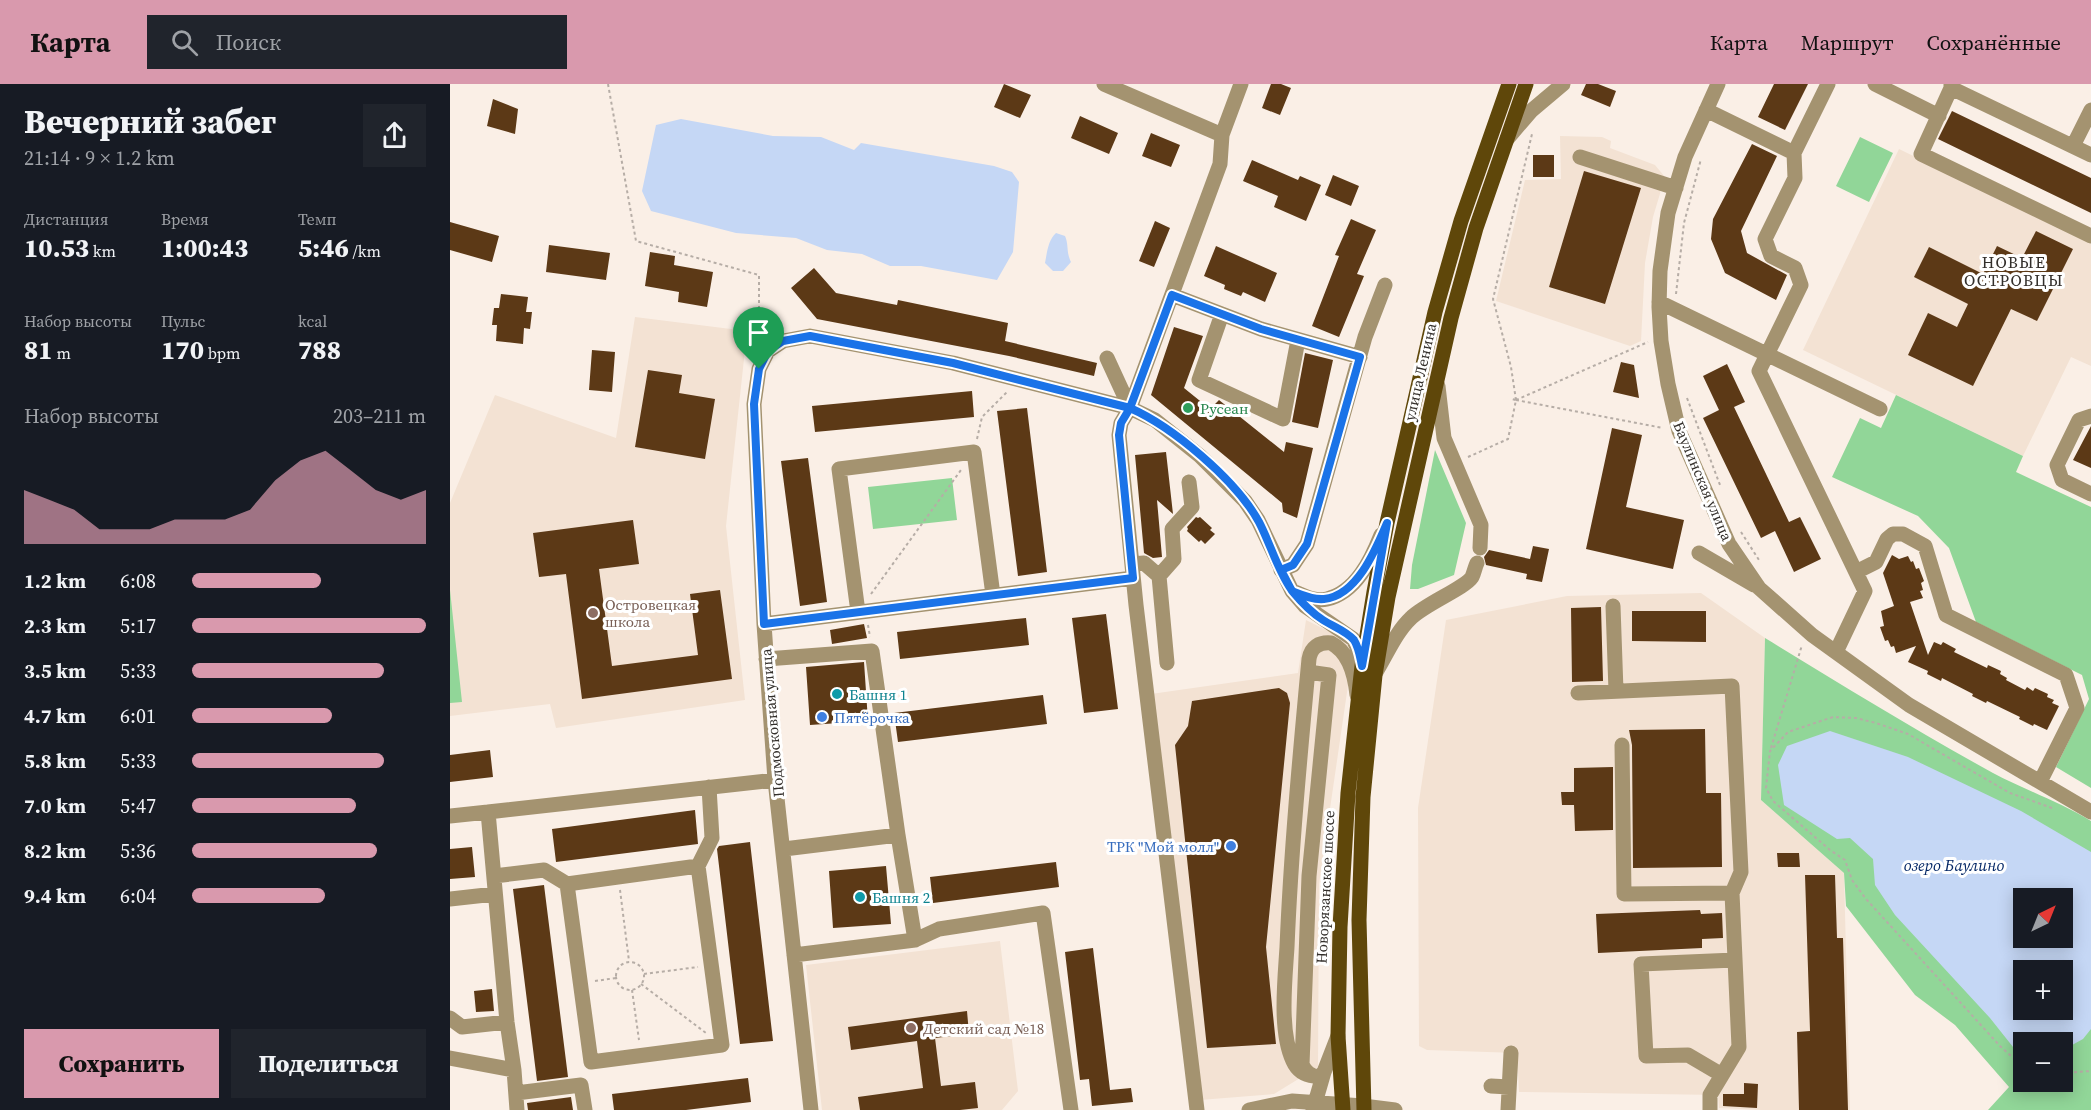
<!DOCTYPE html>
<html lang="ru">
<head>
<meta charset="utf-8">
<style>
  body { margin:0; font-family:"Source Serif 4",serif; background:#20242c; color:#f1f3f6; height:100vh; display:flex; flex-direction:column; font-size:22px; white-space:nowrap }
  * { box-sizing:border-box; margin:0 }
  p { font-size:20px; color:#9ea1a6 }
  .icon { flex:none; width:33px; height:33px; fill:none; stroke:currentColor; stroke-width:2; stroke-linecap:round; stroke-linejoin:round }
  .map { position:relative; flex:1; overflow:hidden }
  .sheet { display:flex; flex-direction:column; background:#171b24; width:450px }
  .sheet>* { flex:none }
  .needle { width:39px; rotate:43deg }
  .buttons { position:absolute; left:1563px; top:804px; display:grid; gap:12px }
  .buttons a { display:grid; place-items:center; width:60px; height:60px; border-radius:0px; background:#171b24; box-shadow:0 3px 15px #0003; font-size:30px }
  .pin { position:absolute; display:grid; place-items:center; width:51px; height:51px; color:#fff; margin:-62px -26px; border-radius:50% 50% 50% 0; rotate:-45deg; box-shadow:0 0 6px #0007 }
  .pin .icon { rotate:45deg }
  .round { display:grid; place-items:center; flex:none; width:63px; height:63px; border-radius:0px; background:#20242c }
  .overview { display:flex; align-items:center; justify-content:space-between; height:102px; padding:0 24px }
  h1 { font-size:33px; font-weight:800; line-height:45px }
  .stats { display:grid; grid-template-columns:repeat(3,1fr); gap:9px; height:102px; padding:6px 24px }
  .stats div { display:grid; align-content:center }
  .stats b { font-size:26px; font-weight:800 }
  .stats small { font-size:16px; font-weight:400 }
  .stats p { font-size:16px }
  .chart { height:168px; padding:12px 24px }
  .chart p { display:flex; justify-content:space-between }
  .chart svg { width:100%; height:108px; margin-top:6px; fill:#d999ad; opacity:.7 }
  .action { display:flex; gap:12px; margin-top:auto; padding:12px 24px }
  .action a { flex:1; height:69px; border-radius:0px; background:#d999ad; color:#111; font-size:24px; font-weight:800; line-height:69px; text-align:center }
  .action a+a { background:#20242c; color:#f1f3f6 }
  ul { padding:0 24px; list-style:none; font-size:20px }
  li { display:grid; grid-template-columns:96px 72px 1fr; align-items:center; height:45px }
  li i { height:15px; border-radius:8px; background:#d999ad }
  header { display:flex; align-items:center; gap:36px; box-sizing:border-box; height:84px; padding:0 30px; background:#d999ad; color:#111 }
  header strong { font-size:28px }
  nav { display:flex; gap:33px; margin-inline-start:auto; font-size:21px }
  .search { width:420px; height:54px; background:#20242c; display:flex; align-items:center; gap:15px; box-sizing:border-box; padding:0 21px; border-radius:0px; color:#9ea1a6; font-size:22px }
  main { display:flex; flex:1; min-height:0 }
  .map>svg:first-child { display:block }
</style>
</head>
<body>
<header>
<strong>Карта</strong>
<div class="search"><svg class="icon" aria-label="search" viewBox="0 0 24 24"><circle cx="10" cy="10" r="6"/><path d="M15 15l6 6"/></svg>Поиск</div>
<nav><a>Карта</a><a>Маршрут</a><a>Сохранённые</a></nav>
</header>
<main>
<section class="sheet">
<div class="overview"><div><h1>Вечерний забег</h1><p>21:14 · 9 × 1.2 km</p></div><a class="round"><svg class="icon" aria-label="share" viewBox="0 0 24 24"><path d="M12 15V3M7 8l5-5 5 5M5 13v7h14v-7"/></svg></a></div>
<div class="stats">
<div><p>Дистанция</p><b>10.53<small> km</small></b></div>
<div><p>Время</p><b>1:00:43</b></div>
<div><p>Темп</p><b>5:46<small> /km</small></b></div>
</div>
<div class="stats">
<div><p>Набор высоты</p><b>81<small> m</small></b></div>
<div><p>Пульс</p><b>170<small> bpm</small></b></div>
<div><p>kcal</p><b>788</b></div>
</div>
<div class="chart"><p><span>Набор высоты</span>203–211 m</p>
<svg viewBox="0 0 160 44" preserveAspectRatio="none"><path d="M0 44V22L10 26L20 30L30 38L40 38L50 38L60 34L70 34L80 34L90 30L100 18L110 10L120 6L130 14L140 22L150 26L160 22V44z"/></svg>
</div>
<ul>
<li><b>1.2 km</b>6:08<i style="width:55%"></i></li>
<li><b>2.3 km</b>5:17<i style="width:100%"></i></li>
<li><b>3.5 km</b>5:33<i style="width:82%"></i></li>
<li><b>4.7 km</b>6:01<i style="width:60%"></i></li>
<li><b>5.8 km</b>5:33<i style="width:82%"></i></li>
<li><b>7.0 km</b>5:47<i style="width:70%"></i></li>
<li><b>8.2 km</b>5:36<i style="width:79%"></i></li>
<li><b>9.4 km</b>6:04<i style="width:57%"></i></li>
</ul>
<div class="action"><a>Сохранить</a><a>Поделиться</a></div>
</section>
<div class="map">
<svg width="1641" height="1026" viewBox="0 0 1641 1026">
  <rect width="100%" height="100%" fill="#faefe6"/>
  <path fill="#f3e2d3" d="M 1110,52 L 1152,53 L 1161,57 L 1160,64 L 1205,81 L 1215,93 L 1203,133 L 1195,179 L 1191,257 L 1180,262 L 1046,217 L 1075,96 L 1111,95 Z
    M 1449,65 L 1641,158 L 1641,282 L 1621,273 L 1573,372 L 1353,266 Z
    M 185,233 L 297,247 L 276,442 L 295,616 L 106,644 L 100,620 L 0,632 L 0,419 L 45,311 L 166,354 Z
    M 1251,509 L 1315,554 L 1311,716 L 1394,789 L 1400,1026 L 1312,1026 L 1269,1024 L 1268,1011 L 1069,1008 L 1067,969 L 977,966 L 969,962 L 968,724 L 996,536 L 1117,512 Z
    M 856,536 L 888,552 L 898,560 L 902,574 L 869,800 L 868,983 L 824,1010 L 750,1016 L 701,610 L 848,589 Z
    M 550,857 L 568,1007 L 552,1026 L 372,1026 L 356,881 Z"/>
  <path fill="#91d698" fill-rule="evenodd" d="M 1410,53 L 1443,69 L 1419,118 L 1386,102 Z
    M 1446,311 L 1573,372 L 1566,388 L 1641,423 L 1641,704 L 1606,683 L 1639,615 L 1632,591 L 1526,538 L 1499,464 L 1468,432 L 1382,393 L 1410,334 L 1431,344 Z
    M 985,366 L 1016,439 L 1004,491 L 968,505 L 960,505 L 962,481 Z
    M 502,394 L 507,436 L 423,445 L 418,403 Z
    M 0,506 L 12,618 L 0,619 Z
    M 1315,554 C 1390,600 1465,646 1543,689 C 1575,706 1610,718 1641,737 L 1641,1026 L 1538,1026 L 1559,1003 L 1505,941 L 1465,911 L 1396,822 L 1394,789 L 1311,716 ZM 1574,814 L 1612,814 L 1612,854 L 1574,854 ZM 1574,886 L 1612,886 L 1612,926 L 1574,926 ZM 1574,958 L 1612,958 L 1612,998 L 1574,998 Z"/>
  <path fill="#c5d7f5" fill-rule="evenodd" d="M 231,35 L 323,52 L 371,53 L 404,66 L 411,59 L 544,82 L 562,88 L 569,98 L 563,168 L 547,196 L 471,182 L 440,182 L 412,170 L 377,166 L 346,154 L 286,149 L 201,127 L 192,107 L 206,41 Z
    M 606,149 L 615,152 C 619,161 616,168 621,178 L 613,187 L 603,187 L 595,179 C 597,169 598,156 606,149 Z
    M 1380,647 L 1458,673 L 1571,727 L 1641,768 L 1641,945 L 1633,955 L 1613,966 L 1612,958 L 1574,958 L 1573,970 L 1567,968 L 1540,934 L 1445,831 L 1425,801 L 1423,775 L 1400,754 L 1387,755 L 1334,721 L 1328,681 L 1337,662 ZM 1612,814 L 1612,854 L 1574,854 L 1574,814 ZM 1612,886 L 1612,926 L 1574,926 L 1574,886 Z"/>
  <path fill="#5c3916" d="M 554,0 L 581,11 L 570,34 L 544,23 Z
    M 821,0 L 831,0 L 841,4 L 830,31 L 812,24 Z
    M 1136,0 L 1148,0 L 1166,7 L 1160,23 L 1131,11 Z
    M 1324,0 L 1358,0 L 1335,46 L 1308,33 Z
    M 43,15 L 68,25 L 65,50 L 37,42 Z
    M 1502,27 L 1641,94 L 1641,129 L 1488,55 Z
    M 630,32 L 668,49 L 659,70 L 621,54 Z
    M 701,49 L 730,61 L 721,83 L 692,72 Z
    M 1302,60 L 1327,72 L 1291,147 L 1297,169 L 1337,191 L 1326,216 L 1275,189 L 1261,155 L 1263,135 Z
    M 1083,71 L 1104,71 L 1104,93 L 1083,93 Z
    M 802,76 L 848,96 L 850,92 L 871,101 L 856,137 L 824,123 L 828,112 L 793,97 Z
    M 1134,87 L 1191,104 L 1155,220 L 1099,203 Z
    M 883,91 L 909,102 L 901,122 L 875,111 Z
    M 901,135 L 926,146 L 907,190 L 914,192 L 889,253 L 862,242 L 889,172 L 885,171 Z
    M 705,137 L 720,144 L 704,183 L 689,177 Z
    M 0,138 L 49,152 L 42,178 L 0,166 Z
    M 1586,147 L 1623,165 L 1587,237 L 1561,225 L 1523,302 L 1458,271 L 1478,229 L 1507,243 L 1518,220 L 1464,193 L 1479,163 L 1533,190 L 1547,162 L 1572,174 Z
    M 99,161 L 160,169 L 156,196 L 96,188 Z
    M 766,162 L 827,189 L 815,218 L 793,208 L 791,212 L 774,205 L 775,201 L 754,192 Z
    M 200,168 L 225,172 L 224,181 L 263,188 L 257,223 L 228,218 L 229,208 L 195,202 Z
    M 364,184 L 386,209 L 447,221 L 448,216 L 558,239 L 555,257 L 647,279 L 644,292 L 559,272 L 367,235 L 341,204 Z
    M 51,210 L 78,213 L 76,228 L 82,228 L 80,245 L 74,244 L 73,260 L 46,257 L 47,241 L 42,241 L 44,224 L 49,224 Z
    M 724,243 L 753,252 L 734,304 L 760,325 L 769,316 L 834,368 L 836,358 L 863,364 L 847,434 L 833,428 L 832,419 L 701,311 Z
    M 142,266 L 165,268 L 162,308 L 139,306 Z
    M 855,269 L 883,276 L 868,344 L 842,338 Z
    M 1171,278 L 1184,281 L 1189,314 L 1163,308 Z
    M 1277,280 L 1295,318 L 1284,323 L 1339,438 L 1350,433 L 1371,475 L 1344,488 L 1325,447 L 1311,454 L 1253,334 L 1269,326 L 1253,292 Z
    M 198,286 L 232,291 L 229,309 L 265,315 L 255,375 L 185,363 Z
    M 522,307 L 524,333 L 365,348 L 362,322 Z
    M 577,324 L 597,488 L 568,492 L 547,327 Z
    M 1641,342 L 1641,384 L 1623,376 Z
    M 1162,344 L 1192,351 L 1176,423 L 1234,436 L 1223,485 L 1136,465 Z
    M 716,368 L 723,430 L 707,416 L 712,473 L 703,474 L 694,469 L 685,371 Z
    M 358,374 L 377,518 L 350,522 L 331,377 Z
    M 746,433 L 748,434 L 750,433 L 762,444 L 760,446 L 765,450 L 755,460 L 751,456 L 749,458 L 737,447 L 738,445 L 737,443 Z
    M 183,436 L 189,480 L 149,485 L 162,582 L 248,571 L 240,510 L 270,506 L 282,595 L 132,615 L 116,490 L 89,493 L 83,449 Z
    M 1083,462 L 1099,465 L 1092,498 L 1076,495 L 1077,490 L 1036,481 L 1034,473 L 1039,466 L 1080,475 Z
    M 1442,471 L 1449,475 L 1458,472 L 1461,478 L 1463,477 L 1466,485 L 1469,484 L 1474,497 L 1471,499 L 1473,506 L 1470,507 L 1473,514 L 1460,518 L 1478,571 L 1484,558 L 1491,561 L 1493,558 L 1506,565 L 1504,568 L 1537,584 L 1538,581 L 1551,587 L 1550,590 L 1557,594 L 1556,596 L 1575,606 L 1577,603 L 1583,607 L 1585,604 L 1598,610 L 1597,613 L 1604,616 L 1602,619 L 1609,622 L 1597,646 L 1584,640 L 1583,642 L 1569,635 L 1570,633 L 1537,617 L 1536,619 L 1522,612 L 1523,610 L 1492,594 L 1491,597 L 1477,590 L 1478,587 L 1458,578 L 1466,562 L 1446,569 L 1444,562 L 1441,563 L 1438,556 L 1435,557 L 1430,543 L 1434,542 L 1431,527 L 1444,522 L 1433,489 Z
    M 1151,523 L 1153,597 L 1122,598 L 1121,524 Z
    M 1182,527 L 1256,527 L 1256,558 L 1182,557 Z
    M 656,530 L 668,625 L 634,629 L 622,534 Z
    M 576,534 L 579,561 L 450,575 L 447,548 Z
    M 414,540 L 417,554 L 382,560 L 380,546 Z
    M 414,578 L 418,637 L 360,641 L 356,583 Z
    M 829,604 L 837,609 L 840,619 L 816,863 L 826,960 L 757,964 L 725,661 L 738,642 L 742,617 Z
    M 593,611 L 597,640 L 448,658 L 444,629 Z
    M 1255,645 L 1256,709 L 1271,709 L 1272,783 L 1183,784 L 1182,661 L 1179,646 Z
    M 40,666 L 43,693 L 0,698 L 0,671 Z
    M 1163,683 L 1163,746 L 1125,747 L 1124,721 L 1112,721 L 1111,708 L 1124,708 L 1124,684 Z
    M 245,726 L 248,760 L 106,778 L 102,745 Z
    M 300,758 L 323,957 L 290,960 L 267,765 L 269,762 Z
    M 22,763 L 25,793 L 0,795 L 0,765 Z
    M 1327,769 L 1349,769 L 1350,783 L 1328,783 Z
    M 606,778 L 609,803 L 483,819 L 480,793 Z
    M 436,782 L 441,840 L 383,844 L 379,787 Z
    M 1355,791 L 1385,791 L 1387,854 L 1393,854 L 1398,1026 L 1349,1026 L 1347,948 L 1360,947 Z
    M 94,801 L 118,993 L 87,997 L 63,805 Z
    M 1250,826 L 1251,830 L 1272,829 L 1273,854 L 1252,855 L 1252,864 L 1148,869 L 1146,830 Z
    M 643,864 L 660,1006 L 681,1004 L 683,1018 L 642,1022 L 639,995 L 630,996 L 615,868 Z
    M 42,905 L 44,927 L 26,928 L 24,907 Z
    M 517,927 L 519,950 L 485,954 L 491,1002 L 525,998 L 528,1024 L 510,1026 L 410,1026 L 408,1013 L 473,1004 L 467,957 L 401,966 L 398,943 Z
    M 298,994 L 301,1018 L 236,1026 L 164,1026 L 162,1010 Z
    M 1294,999 L 1308,1000 L 1307,1024 L 1273,1022 L 1273,1010 L 1294,1010 Z
    M 121,1013 L 123,1026 L 78,1026 L 77,1019 Z"/>
  <g fill="none" stroke-linecap="round" stroke-linejoin="round">
    <path stroke="#b6ada6" stroke-width="2" stroke-dasharray="3 3" stroke-linecap="butt" d="M 158,0 L 186,157 L 309,191 L 309,255
      M 1226,210 L 1234,139 L 1251,75
      M 1237,314 L 1270,401
      M 1066,316 L 1198,258
      M 1066,316 L 1061,283 L 1043,215 L 1082,50
      M 1066,316 L 1213,344
      M 527,355 L 532,333 L 557,308
      M 1018,373 L 1058,355 L 1066,316 L 1062,315
      M 1291,448 L 1309,476
      M 421,510 L 511,386
      M 418,541 L 420,553
      M 1321,664 L 1352,561
      M 170,806 L 179,877
      M166 892a14 14 0 1 1 28 0a14 14 0 1 1-28 0Z
      M 194,890 L 248,883
      M 145,897 L 166,894
      M 191,900 L 256,949
      M 182,906 L 189,956
      M 1574,984 L 1550,962 L 1416,815 L 1402,796 L 1395,776 L 1380,766 L 1323,717 L 1316,704 L 1320,667 L 1338,648 L 1383,633 L 1406,634 L 1426,639 L 1458,650 L 1560,709 L 1605,725
      M 1612,989 L 1641,987"/>
    <path stroke="#a49370" stroke-width="15" d="M 654,0 L 772,51
      M 1268,0 L 1235,73 L 1218,129 L 1210,187 L 1209,223 L 1211,257 L 1218,300 L 1229,347 L 1279,460 L 1309,504 L 1362,551 L 1459,621 L 1641,728
      M 1425,0 L 1489,32
      M 1501,0 L 1501,4 L 1641,71
      M 1501,4 L 1471,70 L 1641,152
      M 1256,26 L 1344,69 L 1378,0
      M 1057,55 L 1081,27 L 1113,0
      M 1623,62 L 1641,26
      M 1344,69 L 1345,94 L 1315,155 L 1321,172 L 1345,184 L 1351,201 L 1309,287 L 1415,507 L 1386,568
      M 1130,73 L 1226,104
      M 722,211 L 811,245 L 910,273
      M 1209,218 L 1430,325
      M 772,230 L 749,296 L 833,335 L 848,256
      M 657,274 L 680,324
      M 988,302 L 994,354 L 1031,441 L 1030,464
      M 1641,332 L 1629,336 L 1607,381 L 1612,396 L 1641,410
      M 1249,469 L 1304,501
      M 682,480 L 694,479 L 709,492 L 717,579
      M 831,486 L 843,481 L 857,460 L 915,253 L 935,201
      M 1406,488 L 1426,478 L 1437,455 L 1443,450 L 1453,450 L 1475,462 L 1496,531 L 1616,591 L 1627,624 L 1590,698
      M 709,492 L 724,475 L 722,445 L 742,423 L 739,398
      M 845,508 C 854,512 866,518 877,515 C 906,508 921,476 931,451
      M 1163,522 L 1166,607
      M 408,528 L 389,385 L 524,368 L 543,511
      M 314,540 L 683,494
      M 316,575 L 422,567 L 448,751
      M 858,588 L 879,591 L 859,792 L 852,981 C 856,988 860,992 869,993 L 874,988
      M 926,588 C 937,570 946,548 961,534 C 975,520 1015,504 1022,493 C 1024,489 1025,483 1027,479
      M 1128,609 L 1282,602 L 1291,788 L 1282,809 L 1289,963 L 1260,1011 L 1260,1026
      M 1172,661 L 1174,810 L 1282,809
      M 0,732 L 38,728
      M 334,765 L 448,751 L 465,856
      M 44,792 L 94,786 L 117,800 L 248,782 L 262,754 L 259,703
      M 117,800 L 141,978 L 272,961 L 248,782
      M 0,815 L 45,810
      M 344,871 L 465,856 L 489,845 L 593,829 L 621,1026
      M 0,934 L 12,943 L 57,938
      M 0,974 L 64,986
      M 1272,991 L 1238,971 L 1196,972 L 1191,880 L 1285,876
      M 864,992 C 854,991 847,986 843,977 C 829,947 835,896 837,863 C 841,767 850,671 859,575 C 861,563 869,558 881,559 C 899,568 905,592 907,611
      M 1041,1002 L 1059,1003
      M 66,1009 L 131,1001 L 135,1026
      M 67,1026 L 64,986 L 57,938 L 38,728 L 325,696
      M 361,1026 L 325,696 L 314,540 L 304,320 L 309,285 L 318,267 L 333,257 L 360,252 L 503,279 L 680,324 L 705,336 L 750,372 L 795,417 L 808,436 L 842,507 L 855,522 L 903,555 L 908,565 L 912,582
      M 747,1026 L 686,521 L 669,351 L 671,339 L 680,324 L 770,80 L 772,51 L 791,0
      M 799,1026 L 842,1017 L 913,1022 L 945,1026
      M 863,1026 L 874,988 L 888,952
      M 1058,1026 L 1061,969"/>
    <path stroke="#5f470a" stroke-width="15" d="M 893,1026 L 888,952 L 890,843 L 898,709 L 912,582 L 924,508 L 937,439 L 985,228 L 1011,137 L 1059,0
      M 914,1026 L 909,836 L 913,713 L 925,591 L 938,513 L 1001,234 L 1026,144 L 1076,0"/>
  </g>
  <g fill="none" stroke-linecap="round" stroke-linejoin="round">
    <defs>
      <path id="route" d="M 309,285 L 318,267 L 333,257 L 360,252 L 503,279 L 680,324 C 723,343 786,396 809,438 C 821,461 828,488 843,508 C 852,519 862,529 873,536 C 884,543 896,547 904,556 C 909,564 910,573 912,582 L 937,439 C 926,465 907,512 874,515 C 863,516 852,511 842,507 L 831,486 L 843,481 L 857,460 L 910,273 L 811,245 L 722,211 L 680,324 L 671,339 L 669,351 L 683,494 L 314,540 L 304,320 L 309,285"/>
    </defs>
    <use href="#route" stroke="#fff" stroke-width="12"/>
    <use href="#route" stroke="#1a73e8" stroke-width="8"/>
  </g>
  <circle fill="#2e9e5b" stroke="#fff" stroke-width="2" cx="738" cy="324" r="6"/>
  <g fill="#8d6e63" stroke="#fff" stroke-width="2">
    <circle cx="143" cy="529" r="6"/>
    <circle cx="461" cy="944" r="6"/>
  </g>
  <g fill="#0f9aa8" stroke="#fff" stroke-width="2">
    <circle cx="387" cy="610" r="6"/>
    <circle cx="410" cy="813" r="6"/>
  </g>
  <g fill="#3f7fe0" stroke="#fff" stroke-width="2">
    <circle cx="372" cy="633" r="6"/>
    <circle cx="781" cy="762" r="6"/>
  </g>
  <g text-anchor="middle" dominant-baseline="central" stroke-width="6" stroke-linejoin="round" paint-order="stroke">
    <g font-size="15" fill="#332f2b" stroke="#fff">
      <text transform="translate(970 288) rotate(-77)">улица Ленина</text>
      <text transform="translate(1253 397) rotate(67)">Баулинская улица</text>
      <text transform="translate(322 639) rotate(-95)">Подмосковная улица</text>
      <text transform="translate(875 803) rotate(-87)">Новорязанское шоссе</text>
    </g>
    <g font-size="15" fill="#27864d" stroke="#fff" text-anchor="start">
      <text x="750" y="324">Русеан</text>
    </g>
    <g font-size="15" fill="#785e54" stroke="#fff" text-anchor="start">
      <text x="155" y="520">Островецкая<tspan x="155" dy="17">школа</tspan></text>
      <text x="473" y="944">Детский сад №18</text>
    </g>
    <g font-size="15" fill="#0d838f" stroke="#fff" text-anchor="start">
      <text x="399" y="610">Башня 1</text>
      <text x="422" y="813">Башня 2</text>
    </g>
    <g font-size="15" fill="#366cbe" stroke="#fff" text-anchor="start">
      <text x="384" y="633">Пятёрочка</text>
      <text x="769" y="762" text-anchor="end">ТРК "Мой молл"</text>
    </g>
    <g font-size="16" letter-spacing="1.5" fill="#332f2b" stroke="#fff">
      <text x="1564" y="178">НОВЫЕ<tspan x="1564" dy="18">ОСТРОВЦЫ</tspan></text>
    </g>
    <g font-size="16" font-style="italic" fill="#042766" stroke="#fff">
      <text x="1504" y="781">озеро Баулино</text>
    </g>
  </g>
</svg>
<div class="buttons">
<a><svg class="needle" viewBox="-14 -14 28 28"><path d="M0-13l5 13h-10z" fill="#e53935"/><path d="M0 13l5-13h-10z" fill="#9ea1a6"/></svg></a>
<a>+</a>
<a>−</a>
</div>
<div class="pin" style="left:309px;top:285px;background:#1e9e55"><svg class="icon" aria-label="arrive" viewBox="0 0 24 24"><path d="M6 21V4h12l-3 4 3 4H6"/></svg></div>
</div>
</main>
</body>
</html>
